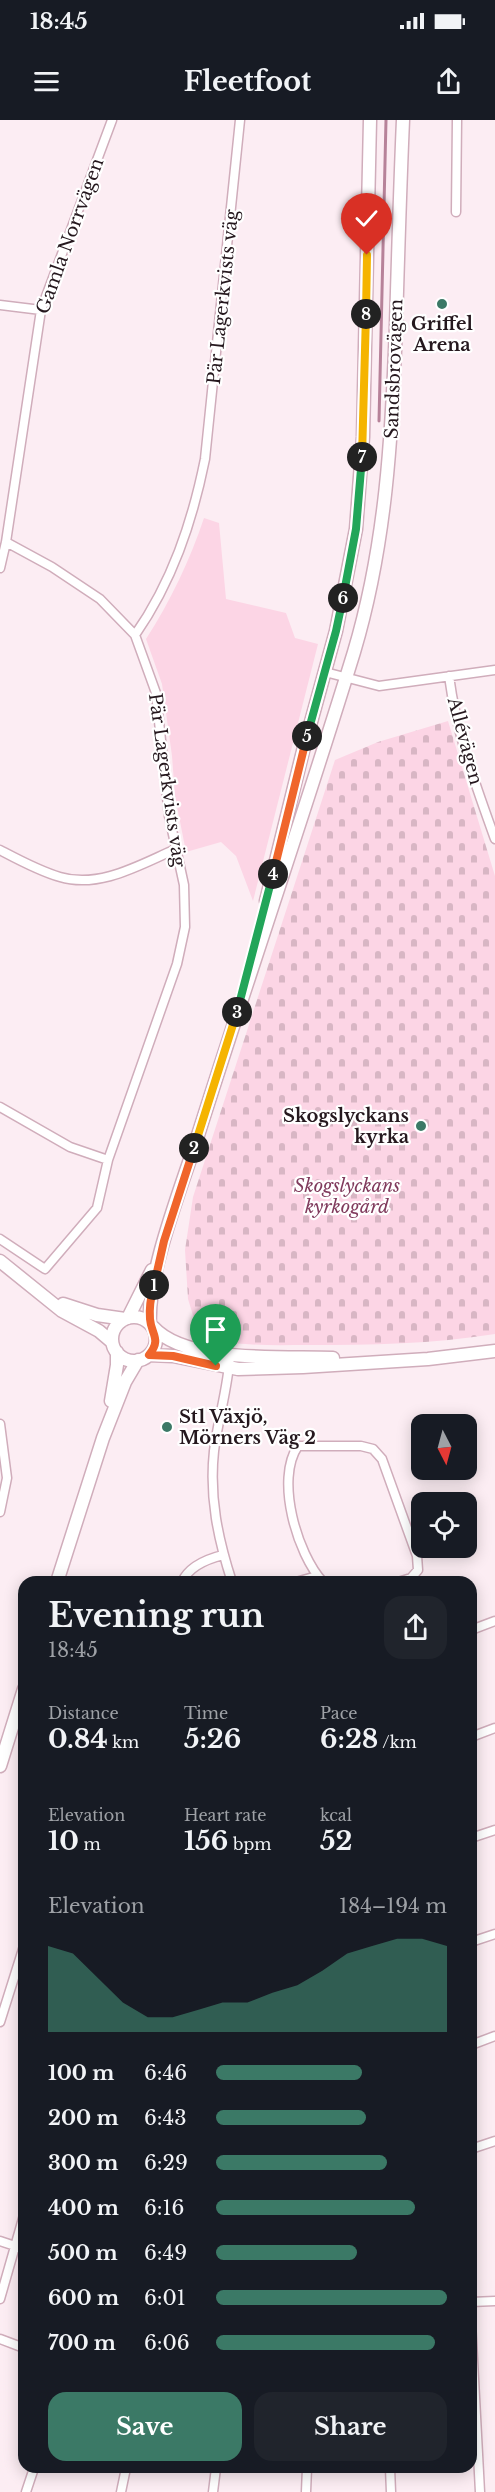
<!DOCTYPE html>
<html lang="en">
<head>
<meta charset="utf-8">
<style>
  body { margin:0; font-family:"Libre Baskerville",serif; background:#20242c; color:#f1f3f6; height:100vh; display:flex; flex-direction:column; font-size:22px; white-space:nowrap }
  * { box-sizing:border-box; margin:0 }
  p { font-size:20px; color:#9ea1a6 }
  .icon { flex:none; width:33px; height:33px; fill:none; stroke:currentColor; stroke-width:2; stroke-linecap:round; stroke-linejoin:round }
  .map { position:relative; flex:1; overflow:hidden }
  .panel { position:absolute; left:18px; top:1456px; width:459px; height:897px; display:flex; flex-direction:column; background:#171b24; border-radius:18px; box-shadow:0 3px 15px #0003 }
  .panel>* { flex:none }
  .needle { width:39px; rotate:174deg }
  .tools { position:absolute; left:411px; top:1294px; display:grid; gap:12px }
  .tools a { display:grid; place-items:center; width:66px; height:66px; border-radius:12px; background:#171b24; box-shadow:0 3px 15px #0003; font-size:30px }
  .pin { position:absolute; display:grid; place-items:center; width:51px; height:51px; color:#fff; margin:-62px -26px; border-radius:50% 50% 50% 0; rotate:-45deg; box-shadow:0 0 6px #0007 }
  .pin .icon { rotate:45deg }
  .km { position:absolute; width:30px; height:30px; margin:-15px; border-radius:50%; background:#222; color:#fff; font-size:16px; line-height:30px; text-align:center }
  .round { display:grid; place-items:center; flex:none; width:63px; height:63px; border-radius:18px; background:#20242c }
  .headline { display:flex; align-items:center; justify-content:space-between; height:102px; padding:0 30px }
  h1 { font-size:33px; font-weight:700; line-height:45px }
  .figures { display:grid; grid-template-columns:repeat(3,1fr); gap:9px; height:102px; padding:6px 30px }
  .figures div { display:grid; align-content:center }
  .figures b { font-size:26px; font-weight:700 }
  .figures small { font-size:16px; font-weight:400 }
  .figures p { font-size:16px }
  .chart { height:168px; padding:12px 30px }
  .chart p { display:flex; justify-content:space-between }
  .chart svg { width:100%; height:108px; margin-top:6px; fill:#3b7966; opacity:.7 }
  .cta { display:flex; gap:12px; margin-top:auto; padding:12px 30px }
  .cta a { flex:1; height:69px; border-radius:18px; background:#3b7966; color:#fff; font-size:24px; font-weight:700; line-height:69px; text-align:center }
  .cta a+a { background:#20242c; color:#f1f3f6 }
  ul { padding:0 30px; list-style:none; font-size:20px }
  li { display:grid; grid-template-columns:96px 72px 1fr; align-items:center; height:45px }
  li i { height:15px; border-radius:8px; background:#3b7966 }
  .status { display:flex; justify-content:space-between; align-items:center; height:42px; padding:0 30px; background:#171b24; direction:ltr }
  .status svg { height:16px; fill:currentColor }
  header { display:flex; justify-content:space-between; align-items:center; height:78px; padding:0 30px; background:#171b24; font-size:27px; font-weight:700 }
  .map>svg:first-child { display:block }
</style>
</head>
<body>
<div class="status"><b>18:45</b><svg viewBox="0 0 49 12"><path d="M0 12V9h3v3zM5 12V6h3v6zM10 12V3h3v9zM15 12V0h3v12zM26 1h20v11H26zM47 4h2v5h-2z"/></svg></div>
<header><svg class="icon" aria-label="menu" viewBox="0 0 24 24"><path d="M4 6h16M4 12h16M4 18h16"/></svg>Fleetfoot<svg class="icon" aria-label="share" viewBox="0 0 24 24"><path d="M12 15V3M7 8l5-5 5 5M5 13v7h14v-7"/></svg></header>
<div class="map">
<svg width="495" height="2372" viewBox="0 0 495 2372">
  <defs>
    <pattern id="cemetery-stones" width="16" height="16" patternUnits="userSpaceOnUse" patternTransform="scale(1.5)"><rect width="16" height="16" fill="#fcd5e5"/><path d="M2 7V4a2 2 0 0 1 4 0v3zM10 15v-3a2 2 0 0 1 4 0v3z" fill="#d8b6c4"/></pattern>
  </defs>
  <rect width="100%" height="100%" fill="#fcedf3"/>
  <path fill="#fcd5e5" d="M 204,398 L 219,403 L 226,479 L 286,493 L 295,518 L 318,524 L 253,781 L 236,736 L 221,722 L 186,732 L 175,676 L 172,636 L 162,564 L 146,519 C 170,482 190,440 204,398 Z"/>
  <path fill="url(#cemetery-stones)" d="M 448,601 L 495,756 L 495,1214 C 433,1224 371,1225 308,1225 C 270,1225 235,1227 199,1215 L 188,1179 L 185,1130 L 193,1077 L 335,640 L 378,622 Z"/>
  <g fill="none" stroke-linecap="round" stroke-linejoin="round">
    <path stroke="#b78299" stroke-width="3" d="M 379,301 L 386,0"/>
    <defs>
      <path id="street" d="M 456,92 L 457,0
        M 0,185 L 41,190
        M 0,448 L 6,422 L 41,190 L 112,0
        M 135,515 C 172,462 192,403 205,339 L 240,0
        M 325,552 L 379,566 L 495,550
        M 449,556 C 457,616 475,663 495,719
        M 0,730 C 19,740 39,751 60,757 C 100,769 141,744 176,729
        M 0,987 L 70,1027 L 108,1040
        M 0,1119 L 45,1149 L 97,1088 L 108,1040 L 177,844 L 185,807 L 184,765 L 169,696 L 156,573 L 135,515 L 100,479 L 52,447 L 6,422
        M 230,1235 C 228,1268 218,1299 214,1331 C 209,1377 218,1419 232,1462
        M 0,1304 L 7,1358 L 0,1392
        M 182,1462 C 189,1446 207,1439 223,1435
        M 296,1462 L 317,1456
        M 323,1462 C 297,1434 275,1359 298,1326 L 361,1326 L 373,1329 L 382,1339 L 417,1436 L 418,1450 L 411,1458 L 398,1462
        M 471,1510 L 495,1501
        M 471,1617 L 495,1608
        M 471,1718 L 495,1710
        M 471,1822 L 495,1814
        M 0,1902 L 24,1826
        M 471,1925 L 495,1916
        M 471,2029 L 495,2021
        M 0,2121 L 24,2129
        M 0,2179 L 24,2095
        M 471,2182 L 495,2181
        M 471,2202 L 480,2372
        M 0,2219 L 24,2228
        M 390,2348 L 391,2372
        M 26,2372 L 34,2348
        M 121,2372 L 126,2348
        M 213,2372 L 216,2348
        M 306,2372 L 307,2348"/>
      <path id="secondary" d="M 266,781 L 303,631 L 336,511 L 356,409 L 363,317 L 370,0
        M 0,1141 L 62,1191 L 99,1211 L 112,1222
        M 63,1184 L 97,1195 L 125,1199
        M112 1219a22 22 0 1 1 44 0a22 22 0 1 1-44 0Z
        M 128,1198 L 152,1150
        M 150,1204 C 147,1151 183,1064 199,1012 C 250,851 305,692 354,532 C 386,425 392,316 396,205 C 398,137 400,68 403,0
        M 153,1207 C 186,1244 285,1236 333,1238
        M 149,1235 L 173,1236 L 238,1249 L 303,1247 L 428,1239 L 495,1231
        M 111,1281 L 117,1245 L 117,1232
        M 57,1462 L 103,1318 L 125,1262 L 138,1240
        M 0,1646 L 24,1569"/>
    </defs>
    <use href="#street" stroke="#d0adbb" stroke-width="11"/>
    <use href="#secondary" stroke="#d0adbb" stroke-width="15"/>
    <use href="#street" stroke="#fff" stroke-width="8"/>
    <use href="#secondary" stroke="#fff" stroke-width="12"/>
  </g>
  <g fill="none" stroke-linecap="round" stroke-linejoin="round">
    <defs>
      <path id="split-1" d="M 154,1165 C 151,1176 149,1188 150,1199 C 151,1214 162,1219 149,1235 L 173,1236 L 216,1246"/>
      <path id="split-2" d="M 154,1165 L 164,1121 L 194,1028"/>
      <path id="split-3" d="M 194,1028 L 237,892"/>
      <path id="split-4" d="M 237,892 L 273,754"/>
      <path id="split-5" d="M 273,754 L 307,616"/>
      <path id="split-6" d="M 307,616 L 336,511 L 343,478"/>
      <path id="split-7" d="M 343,478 L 356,409 L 362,337"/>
      <path id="split-8" d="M 362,337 L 366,194"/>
      <path id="split-9" d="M 366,194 L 367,135"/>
    </defs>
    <use href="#split-1" stroke="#fff" stroke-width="12"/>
    <use href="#split-2" stroke="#fff" stroke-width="12"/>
    <use href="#split-3" stroke="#fff" stroke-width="12"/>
    <use href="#split-4" stroke="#fff" stroke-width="12"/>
    <use href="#split-5" stroke="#fff" stroke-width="12"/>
    <use href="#split-6" stroke="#fff" stroke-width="12"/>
    <use href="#split-7" stroke="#fff" stroke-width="12"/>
    <use href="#split-8" stroke="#fff" stroke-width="12"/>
    <use href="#split-9" stroke="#fff" stroke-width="12"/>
    <use href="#split-1" stroke="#f0652b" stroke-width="8"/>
    <use href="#split-2" stroke="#f0652b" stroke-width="8"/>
    <use href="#split-3" stroke="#f5b400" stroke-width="8"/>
    <use href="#split-4" stroke="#22a559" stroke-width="8"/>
    <use href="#split-5" stroke="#f0652b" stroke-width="8"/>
    <use href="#split-6" stroke="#22a559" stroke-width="8"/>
    <use href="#split-7" stroke="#22a559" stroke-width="8"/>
    <use href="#split-8" stroke="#f5b400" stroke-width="8"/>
    <use href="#split-9" stroke="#f5b400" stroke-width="8"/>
  </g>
  <g fill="#3b7966" stroke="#fff" stroke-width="2">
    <circle cx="442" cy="184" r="6"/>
    <circle cx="421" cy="1006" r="6"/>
    <circle cx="167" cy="1307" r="6"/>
  </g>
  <g text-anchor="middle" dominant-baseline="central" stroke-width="4.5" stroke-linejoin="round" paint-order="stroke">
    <g font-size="18" fill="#25181e" stroke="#fff">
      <text transform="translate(70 116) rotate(-70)">Gamla Norrvägen</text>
      <text transform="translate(223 177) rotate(-84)">Pär Lagerkvists väg</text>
      <text transform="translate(394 249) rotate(-88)">Sandsbrovägen</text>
      <text transform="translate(465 621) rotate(75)">Allévägen</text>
      <text transform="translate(167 660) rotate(82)">Pär Lagerkvists väg</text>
    </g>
    <g font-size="18" font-weight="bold" fill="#25181e" stroke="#fff">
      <text x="442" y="204">Griffel<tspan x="442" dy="21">Arena</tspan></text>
      <text x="409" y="996" text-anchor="end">Skogslyckans<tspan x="409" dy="21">kyrka</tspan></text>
      <text x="179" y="1297" text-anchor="start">St1 Växjö,<tspan x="179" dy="21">Mörners Väg 2</tspan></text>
    </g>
    <g font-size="18" font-style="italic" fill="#803b5d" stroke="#fff">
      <text x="347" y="1066">Skogslyckans<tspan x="347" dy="21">kyrkogård</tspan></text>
    </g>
  </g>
</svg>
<div class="tools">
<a><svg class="needle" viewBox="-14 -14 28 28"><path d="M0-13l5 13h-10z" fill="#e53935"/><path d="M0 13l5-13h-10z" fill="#9ea1a6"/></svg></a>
<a><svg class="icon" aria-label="locate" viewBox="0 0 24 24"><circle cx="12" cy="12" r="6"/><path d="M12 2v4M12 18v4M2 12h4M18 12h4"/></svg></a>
</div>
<div class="pin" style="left:216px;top:1246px;background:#1e9e55"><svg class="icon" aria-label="arrive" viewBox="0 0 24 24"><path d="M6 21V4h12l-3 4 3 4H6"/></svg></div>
<div class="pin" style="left:367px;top:135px;background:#d93025"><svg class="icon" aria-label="check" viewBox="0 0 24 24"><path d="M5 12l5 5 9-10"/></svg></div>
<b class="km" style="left:154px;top:1165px">1</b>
<b class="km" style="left:194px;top:1028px">2</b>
<b class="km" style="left:237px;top:892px">3</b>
<b class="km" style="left:273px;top:754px">4</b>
<b class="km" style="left:307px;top:616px">5</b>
<b class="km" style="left:343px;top:478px">6</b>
<b class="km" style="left:362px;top:337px">7</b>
<b class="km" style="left:366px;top:194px">8</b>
<section class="panel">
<div class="headline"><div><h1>Evening run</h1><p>18:45</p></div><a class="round"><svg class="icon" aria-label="share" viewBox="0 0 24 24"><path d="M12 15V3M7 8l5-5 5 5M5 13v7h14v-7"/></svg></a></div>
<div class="figures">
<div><p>Distance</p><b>0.84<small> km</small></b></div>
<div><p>Time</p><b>5:26</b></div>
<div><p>Pace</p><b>6:28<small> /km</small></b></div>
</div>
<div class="figures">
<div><p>Elevation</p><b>10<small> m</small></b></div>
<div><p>Heart rate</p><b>156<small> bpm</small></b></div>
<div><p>kcal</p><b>52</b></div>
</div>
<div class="chart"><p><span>Elevation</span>184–194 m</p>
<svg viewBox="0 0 160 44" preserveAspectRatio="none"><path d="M0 44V9L10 12L20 22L30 32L40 38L50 38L60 35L70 32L80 32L90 28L100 25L110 19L120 12L130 9L140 6L150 6L160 9V44z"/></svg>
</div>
<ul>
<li><b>100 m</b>6:46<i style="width:63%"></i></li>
<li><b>200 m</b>6:43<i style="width:65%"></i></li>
<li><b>300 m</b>6:29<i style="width:74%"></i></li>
<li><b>400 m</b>6:16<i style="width:86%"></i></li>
<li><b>500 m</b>6:49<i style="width:61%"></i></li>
<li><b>600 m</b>6:01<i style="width:100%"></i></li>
<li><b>700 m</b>6:06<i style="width:95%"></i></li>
</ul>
<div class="cta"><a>Save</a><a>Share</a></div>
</section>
</div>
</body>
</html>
